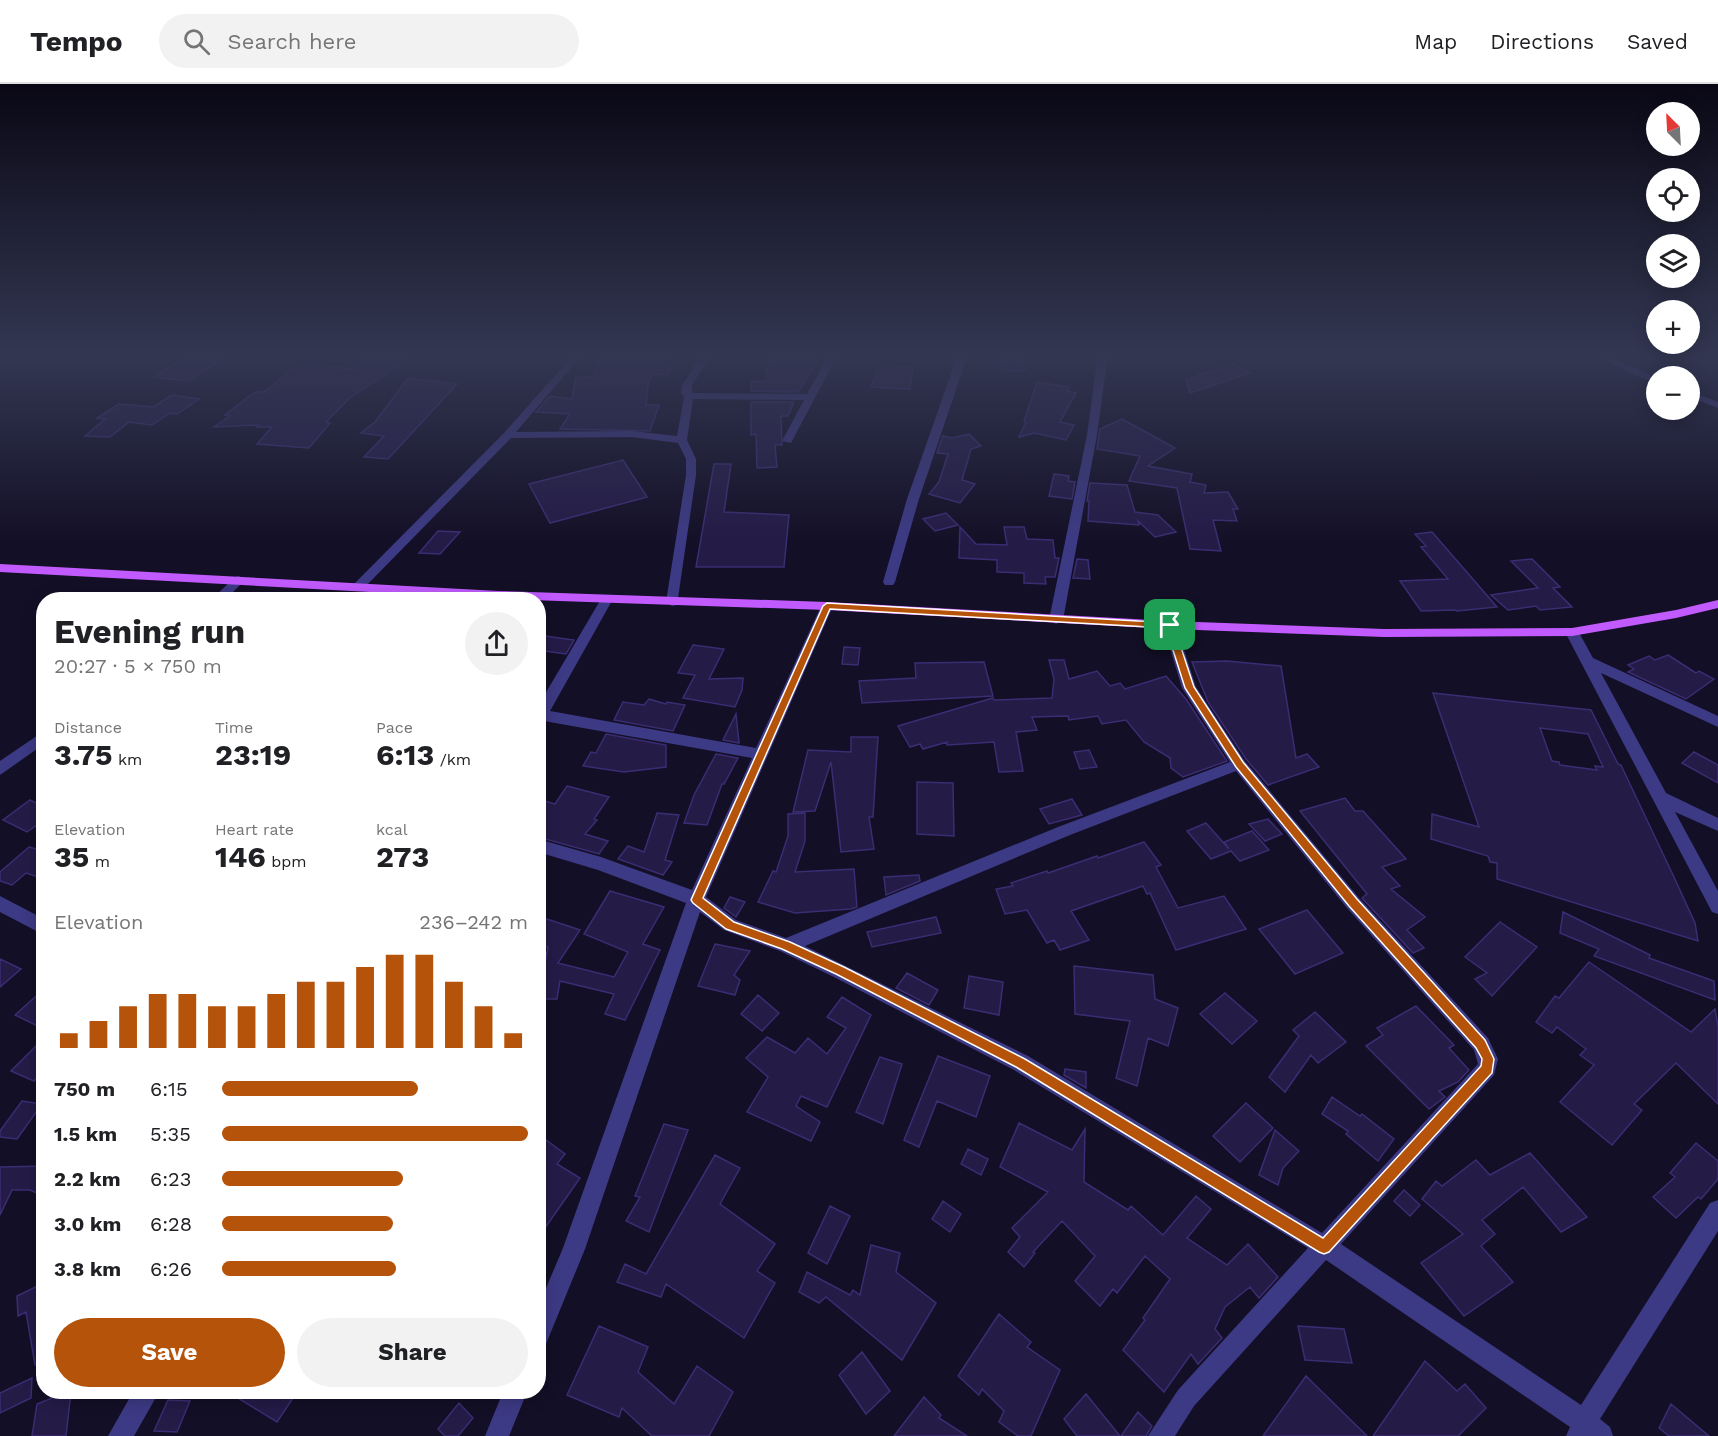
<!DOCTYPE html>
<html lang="en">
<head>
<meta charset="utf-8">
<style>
  body { margin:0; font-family:"Work Sans",sans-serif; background:#f2f2f2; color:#202124; height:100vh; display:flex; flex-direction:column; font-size:22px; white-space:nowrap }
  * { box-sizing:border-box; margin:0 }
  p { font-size:20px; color:#757577 }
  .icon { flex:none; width:33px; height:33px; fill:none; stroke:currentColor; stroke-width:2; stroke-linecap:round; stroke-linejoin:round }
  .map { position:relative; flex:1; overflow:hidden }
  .details { position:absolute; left:36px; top:508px; width:510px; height:807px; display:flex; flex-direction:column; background:#fff; border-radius:24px; box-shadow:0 3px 15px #0003 }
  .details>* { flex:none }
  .needle { width:39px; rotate:336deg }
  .tools { position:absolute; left:1646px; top:18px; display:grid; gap:12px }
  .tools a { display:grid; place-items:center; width:54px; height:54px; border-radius:50%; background:#fff; box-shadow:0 3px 15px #0003; font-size:30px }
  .pin { position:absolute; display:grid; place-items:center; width:51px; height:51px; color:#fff; margin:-26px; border-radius:12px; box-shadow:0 3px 9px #0006 }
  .round { display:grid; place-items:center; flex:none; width:63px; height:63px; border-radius:32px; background:#f2f2f2 }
  .headline { display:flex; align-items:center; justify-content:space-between; height:102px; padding:0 18px }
  h1 { font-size:33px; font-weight:700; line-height:45px }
  .metrics { display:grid; grid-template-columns:repeat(3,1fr); gap:9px; height:102px; padding:6px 18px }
  .metrics div { display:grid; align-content:center }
  .metrics b { font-size:30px; font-weight:700 }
  .metrics small { font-size:16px; font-weight:400 }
  .metrics p { font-size:16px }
  .chart { height:168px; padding:12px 18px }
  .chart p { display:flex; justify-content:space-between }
  .chart svg { width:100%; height:108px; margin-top:6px; stroke:#b45309; stroke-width:6 }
  .primary-button { display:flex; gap:12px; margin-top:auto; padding:12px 18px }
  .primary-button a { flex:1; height:69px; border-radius:36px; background:#b45309; color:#fff; font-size:24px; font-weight:700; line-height:69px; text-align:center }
  .primary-button a+a { background:#f2f2f2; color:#202124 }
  ul { padding:0 18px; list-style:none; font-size:20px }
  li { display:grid; grid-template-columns:96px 72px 1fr; align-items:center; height:45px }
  li i { height:15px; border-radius:8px; background:#b45309 }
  header { display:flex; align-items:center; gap:36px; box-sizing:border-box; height:84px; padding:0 30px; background:#fff; border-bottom:2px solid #e0e0e0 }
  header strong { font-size:28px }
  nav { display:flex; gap:33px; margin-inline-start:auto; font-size:21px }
  .search { width:420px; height:54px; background:#f2f2f2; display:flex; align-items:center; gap:15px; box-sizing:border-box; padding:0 21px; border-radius:33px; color:#757577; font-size:22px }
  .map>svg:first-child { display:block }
</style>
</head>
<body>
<header>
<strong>Tempo</strong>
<div class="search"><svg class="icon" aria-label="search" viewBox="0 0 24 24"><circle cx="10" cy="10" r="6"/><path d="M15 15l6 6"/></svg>Search here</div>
<nav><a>Map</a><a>Directions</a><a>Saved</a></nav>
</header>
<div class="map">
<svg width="1718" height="1352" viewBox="0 0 1718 1352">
  <rect width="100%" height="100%" fill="#130f26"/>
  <path fill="#241b47" stroke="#3b2d73" stroke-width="1.5" fill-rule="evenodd" d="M 190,270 L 230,270 L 189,297 L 154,293 Z
    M 368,270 L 411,273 L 351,313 L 326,338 L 330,339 L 309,364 L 257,360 L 272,343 L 257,343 L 258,341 L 214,343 L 230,332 L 225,331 L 249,312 L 256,308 L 264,308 L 299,280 L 352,285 Z
    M 603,270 L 651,270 L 649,274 L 675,275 L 668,290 L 651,291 L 648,302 L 646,321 L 659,321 L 650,347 L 560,345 L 570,330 L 536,328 L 550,312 L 572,315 L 576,293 L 593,293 Z
    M 770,270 L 801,271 L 819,273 L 798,308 L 751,307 L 751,298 L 765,297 Z
    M 999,270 L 1022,271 L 1025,286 L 1002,286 Z
    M 1232,280 L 1250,289 L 1190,309 L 1186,296 Z
    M 879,282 L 913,283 L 910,305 L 871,303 Z
    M 408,294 L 457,300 L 388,375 L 364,373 L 384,352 L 361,349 L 375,338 Z
    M 1037,298 L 1069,303 L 1067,307 L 1076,309 L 1060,338 L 1074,341 L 1066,356 L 1034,349 L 1019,353 L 1026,338 L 1024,337 Z
    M 172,311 L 199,315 L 177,330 L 170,329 L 152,341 L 129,338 L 110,353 L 85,352 L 105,335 L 97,334 L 119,320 L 153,323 Z
    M 751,318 L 794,318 L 788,332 L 781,332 L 782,361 L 775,361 L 777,383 L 757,384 L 756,350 L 751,351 Z
    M 1122,335 L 1175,364 L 1148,382 L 1192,390 L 1190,398 L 1206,401 L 1204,409 L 1228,408 L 1238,425 L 1233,425 L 1237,437 L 1213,436 L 1221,467 L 1190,465 L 1177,404 L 1129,397 L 1140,372 L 1097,365 L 1100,345 Z
    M 969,350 L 981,362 L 971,365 L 962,396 L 975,400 L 960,419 L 929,410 L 939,398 L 948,370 L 937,369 L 943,352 L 952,354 Z
    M 623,376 L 647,413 L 550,439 L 529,400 Z
    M 714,380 L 731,380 L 724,428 L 789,431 L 784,483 L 696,483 Z
    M 1054,390 L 1069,392 L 1068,397 L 1075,398 L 1072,415 L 1049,412 Z
    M 1090,399 L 1127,401 L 1135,428 L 1158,431 L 1176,448 L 1155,453 L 1138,437 L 1139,441 L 1088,437 L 1089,417 L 1087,417 Z
    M 946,429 L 958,441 L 935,447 L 923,435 Z
    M 960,443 L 976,460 L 1007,461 L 1004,443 L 1024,443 L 1027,455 L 1053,456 L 1055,474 L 1059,474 L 1055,493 L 1045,493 L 1046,500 L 1024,499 L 1024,489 L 997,488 L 997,476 L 959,474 Z
    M 438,447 L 460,448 L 440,470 L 419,469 Z
    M 1432,448 L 1465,486 L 1497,523 L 1457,527 L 1455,526 L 1421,527 L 1400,497 L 1448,495 L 1421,463 L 1426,462 L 1415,450 Z
    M 1077,475 L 1088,476 L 1090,495 L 1073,494 Z
    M 1532,475 L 1560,503 L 1553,504 L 1572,523 L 1540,526 L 1536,522 L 1508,526 L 1491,511 L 1538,504 L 1511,477 Z
    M 538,551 L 574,556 L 566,570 L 538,566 Z
    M 693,561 L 724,565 L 709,595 L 743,594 L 742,606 L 735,623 L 683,614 L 695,591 L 678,589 Z
    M 844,563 L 860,564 L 858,581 L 842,580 Z
    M 1668,571 L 1696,589 L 1699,587 L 1714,595 L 1686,615 L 1628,588 L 1634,585 L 1628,581 L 1649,572 L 1655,576 Z
    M 1049,576 L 1064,576 L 1069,595 L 1097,587 L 1110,602 L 1120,599 L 1125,605 L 1166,592 L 1186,615 L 1227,677 L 1183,693 L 1171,684 L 1170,674 L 1144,658 L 1126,636 L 1102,640 L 1098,632 L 1069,636 L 1068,632 L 1032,633 L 1037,646 L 1016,648 L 1023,687 L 999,688 L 994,658 L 947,661 L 947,658 L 923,665 L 920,660 L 910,663 L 898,642 L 993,614 L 994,616 L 1052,614 L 1054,595 Z
    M 1227,577 L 1281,582 L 1296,674 L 1307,670 L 1319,683 L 1268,701 L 1246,675 L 1208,618 L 1192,578 Z
    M 984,578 L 993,612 L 862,619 L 859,597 L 916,594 L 915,579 Z
    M 1433,609 L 1591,626 L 1618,680 L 1621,681 L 1673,791 L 1695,839 L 1698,857 L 1497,795 L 1497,779 L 1490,778 L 1488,772 L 1431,755 L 1432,730 L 1479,743 ZM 1540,644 L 1588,650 L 1603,683 L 1595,682 L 1597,686 L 1560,681 L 1559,678 L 1552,677 Z
    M 649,615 L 666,620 L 667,618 L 685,621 L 673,647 L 614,636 L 623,618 L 644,621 Z
    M 736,630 L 739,659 L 723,656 Z
    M 606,650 L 666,661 L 666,683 L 624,688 L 583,682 L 591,668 L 596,669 Z
    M 851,653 L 878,653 L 873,733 L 869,733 L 874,765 L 841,768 L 831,678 L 815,727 L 793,728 L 808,666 L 851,668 Z
    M 1089,666 L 1097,683 L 1080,685 L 1074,668 Z
    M 1694,668 L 1718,681 L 1718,699 L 1682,679 Z
    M 716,670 L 738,674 L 724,700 L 722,700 L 707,741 L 684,739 L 694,711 Z
    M 917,698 L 953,699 L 954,752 L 917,750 Z
    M 567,702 L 609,713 L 594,735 L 597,736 L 585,750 L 608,757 L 599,770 L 538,753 L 538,715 L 555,720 Z
    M 1345,714 L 1355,727 L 1363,727 L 1406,775 L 1382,783 L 1400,802 L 1391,805 L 1425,833 L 1407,846 L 1424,864 L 1413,869 L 1362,814 L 1367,810 L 1300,727 Z
    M 1072,715 L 1082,731 L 1049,740 L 1040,725 Z
    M 30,716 L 44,723 L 44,736 L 27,748 L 3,736 Z
    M 657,729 L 679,731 L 665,776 L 672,778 L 663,791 L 618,775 L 628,762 L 644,768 Z
    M 805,729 L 805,757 L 795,788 L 854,785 L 857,823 L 851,825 L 795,829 L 758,818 L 773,787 L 776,788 L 788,752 L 788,730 Z
    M 1268,735 L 1282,750 L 1265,757 L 1249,740 Z
    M 1206,739 L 1229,765 L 1224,758 L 1252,747 L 1269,766 L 1240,777 L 1231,767 L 1211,775 L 1187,747 Z
    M 1144,758 L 1161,781 L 1156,783 L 1178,824 L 1224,812 L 1246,845 L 1176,866 L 1150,809 L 1147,810 L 1143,802 L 1071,827 L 1089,856 L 1060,866 L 1054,856 L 1047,859 L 1027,826 L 1005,830 L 996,805 L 1013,802 L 1011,799 L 1047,787 L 1048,789 L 1097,772 L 1098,774 Z
    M 29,763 L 44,767 L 44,795 L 26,789 L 12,801 L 0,797 L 0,788 Z
    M 919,791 L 920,797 L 886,811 L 884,793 Z
    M 610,807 L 664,823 L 643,860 L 660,866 L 625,936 L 605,930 L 614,910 L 560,897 L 557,915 L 538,915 L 548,863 L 538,860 L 538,832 L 580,846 L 558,879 L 614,893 L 628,868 L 584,850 Z
    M 730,813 L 745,818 L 736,833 L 724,824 Z
    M 1307,826 L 1343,869 L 1295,890 L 1259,845 Z
    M 1563,828 L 1650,871 L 1649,874 L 1714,897 L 1715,916 L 1594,872 L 1599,865 L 1560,849 Z
    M 936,833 L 941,849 L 872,863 L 867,848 Z
    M 1500,838 L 1537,863 L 1492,912 L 1475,895 L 1487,889 L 1465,873 Z
    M 715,860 L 750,867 L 734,891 L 740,896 L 735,911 L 698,902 Z
    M 0,875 L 21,885 L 0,903 Z
    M 1589,878 L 1691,948 L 1715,925 L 1718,942 L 1718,1020 L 1676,979 L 1634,1020 L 1642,1026 L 1612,1061 L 1560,1018 L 1594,981 L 1580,971 L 1586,965 L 1557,943 L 1552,949 L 1536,938 L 1555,912 L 1559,914 Z
    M 1074,882 L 1153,891 L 1155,915 L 1178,924 L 1168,962 L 1148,954 L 1137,1002 L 1116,994 L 1130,937 L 1075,930 Z
    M 907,889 L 938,906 L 929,921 L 896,904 Z
    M 969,892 L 1003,898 L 999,931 L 964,924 Z
    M 44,905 L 44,945 L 15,931 Z
    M 1225,909 L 1257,937 L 1232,960 L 1200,930 Z
    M 758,911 L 779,929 L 762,947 L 741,930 Z
    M 842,913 L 871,931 L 827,1023 L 801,1012 L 796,1022 L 820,1038 L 811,1057 L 747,1028 L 768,993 L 746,974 L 767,953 L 795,969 L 808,954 L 827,970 L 846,944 L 827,933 Z
    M 1416,922 L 1454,961 L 1449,964 L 1469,986 L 1458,998 L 1439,1007 L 1445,1013 L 1429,1025 L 1366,962 L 1383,951 L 1377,944 Z
    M 1315,928 L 1346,958 L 1318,979 L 1311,971 L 1285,1008 L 1269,993 L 1299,952 L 1293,946 Z
    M 44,954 L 44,987 L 34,997 L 11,987 Z
    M 938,972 L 990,992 L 976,1033 L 937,1017 L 919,1063 L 904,1056 Z
    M 880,973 L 902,980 L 883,1040 L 856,1028 Z
    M 1065,985 L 1086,988 L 1086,1004 L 1064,991 Z
    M 1332,1013 L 1360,1032 L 1362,1030 L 1394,1055 L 1378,1077 L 1346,1050 L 1348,1047 L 1322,1030 Z
    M 22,1017 L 42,1020 L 17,1055 L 0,1053 L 0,1047 Z
    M 1246,1019 L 1273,1044 L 1240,1078 L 1213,1052 Z
    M 1019,1039 L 1072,1066 L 1085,1045 L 1084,1098 L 1128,1126 L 1131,1122 L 1163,1151 L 1196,1112 L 1211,1125 L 1187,1154 L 1227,1181 L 1248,1160 L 1278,1193 L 1259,1214 L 1250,1203 L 1225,1223 L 1215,1245 L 1222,1254 L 1198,1280 L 1191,1270 L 1164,1308 L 1123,1266 L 1145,1236 L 1143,1234 L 1170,1195 L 1145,1172 L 1117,1209 L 1113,1205 L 1100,1222 L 1075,1197 L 1095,1172 L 1062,1137 L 1033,1168 L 1035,1169 L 1024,1183 L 1008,1168 L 1020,1153 L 1012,1144 L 1048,1108 L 1000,1083 Z
    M 664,1040 L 688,1046 L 649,1148 L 626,1137 L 640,1113 L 635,1112 Z
    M 1275,1046 L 1299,1067 L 1283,1084 L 1278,1101 L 1259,1091 Z
    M 538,1050 L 565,1070 L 557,1080 L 580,1094 L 538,1154 Z
    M 1696,1059 L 1718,1077 L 1718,1095 L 1701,1115 L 1698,1113 L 1676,1134 L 1653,1113 L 1675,1093 L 1670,1089 Z
    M 968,1065 L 988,1075 L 981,1091 L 961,1080 Z
    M 1530,1069 L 1587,1133 L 1561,1148 L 1523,1103 L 1482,1136 L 1495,1150 L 1481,1162 L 1513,1198 L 1464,1232 L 1421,1179 L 1463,1150 L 1422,1115 L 1436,1097 L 1442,1102 L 1476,1076 L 1490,1091 Z
    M 715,1071 L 740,1084 L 720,1120 L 775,1160 L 757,1187 L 775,1199 L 744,1254 L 666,1200 L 661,1213 L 617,1198 L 625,1180 L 646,1190 Z
    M 44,1082 L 44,1112 L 30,1106 L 12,1106 L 0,1131 L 0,1083 Z
    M 1404,1106 L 1420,1121 L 1410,1132 L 1394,1117 Z
    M 943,1117 L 961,1130 L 950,1148 L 932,1135 Z
    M 830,1122 L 850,1132 L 827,1180 L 808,1169 Z
    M 871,1161 L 900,1169 L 896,1188 L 936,1219 L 902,1276 L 826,1213 L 819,1219 L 799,1208 L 807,1188 L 850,1211 L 853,1206 L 860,1211 Z
    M 44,1199 L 44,1281 L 35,1281 L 26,1228 L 18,1232 L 17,1212 Z
    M 999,1230 L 1031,1258 L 1027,1263 L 1060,1286 L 1031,1352 L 1018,1352 L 999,1338 L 1004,1327 L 982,1305 L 979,1311 L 958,1292 Z
    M 599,1242 L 648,1263 L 638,1288 L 674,1320 L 697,1282 L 733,1308 L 709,1352 L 652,1352 L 622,1324 L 619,1333 L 567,1311 Z
    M 1298,1242 L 1344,1245 L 1352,1279 L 1305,1276 Z
    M 862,1268 L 890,1307 L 866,1330 L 839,1291 Z
    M 1425,1277 L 1457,1307 L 1465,1300 L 1486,1324 L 1458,1352 L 1373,1352 Z
    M 1306,1292 L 1367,1352 L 1263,1352 Z
    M 32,1294 L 31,1314 L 0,1329 L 0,1309 Z
    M 67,1308 L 71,1308 L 66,1352 L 32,1352 L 37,1320 Z
    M 228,1308 L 297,1308 L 277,1338 Z
    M 1086,1310 L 1120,1352 L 1077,1352 L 1064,1335 Z
    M 924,1313 L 941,1331 L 939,1334 L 967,1352 L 894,1352 Z
    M 168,1316 L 190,1317 L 177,1348 L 154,1347 Z
    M 459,1319 L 473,1334 L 458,1352 L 445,1352 L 438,1345 Z
    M 1671,1320 L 1709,1352 L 1669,1352 L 1659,1344 Z
    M 1138,1328 L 1152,1342 L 1146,1352 L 1121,1352 Z"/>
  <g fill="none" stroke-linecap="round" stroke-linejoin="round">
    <path fill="#3d3a85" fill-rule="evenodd" d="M 574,270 L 583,270 L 516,348 L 632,347 L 677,352 L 684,313 L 681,309 L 682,301 L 703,270 L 712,270 L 692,301 L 692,309 L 807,310 L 829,270 L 838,270 L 791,359 L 782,357 L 804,316 L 693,315 L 687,356 L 696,375 L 696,391 L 677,521 L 672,522 L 666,518 L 686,391 L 686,375 L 678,359 L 632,353 L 511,354 L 362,506 L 354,506 L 352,503 L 354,500 L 504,349 Z
      M 958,270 L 968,270 L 919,415 L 895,498 L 893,501 L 885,501 L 883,498 L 907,415 Z
      M 1098,270 L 1108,270 L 1097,351 L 1063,536 L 1056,540 L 1049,536 L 1087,351 Z
      M 1589,270 L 1602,270 L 1656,293 L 1656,300 Z
      M 1689,307 L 1718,318 L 1718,324 L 1689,313 Z
      M 239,492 L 245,496 L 225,516 L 211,516 L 235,493 Z
      M 607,511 L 613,515 L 550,627 L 756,664 L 821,522 L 827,518 L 833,522 L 706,813 L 736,836 L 786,854 L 1058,743 L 1230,678 L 1182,604 L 1163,541 L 1170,537 L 1175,538 L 1196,603 L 1244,676 L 1359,814 L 1488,954 L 1498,975 L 1494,991 L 1341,1160 L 1581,1321 L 1710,1119 L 1718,1116 L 1718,1147 L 1600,1335 L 1610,1343 L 1613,1352 L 1566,1352 L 1570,1343 L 1326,1176 L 1194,1322 L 1175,1352 L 1148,1352 L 1178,1306 L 1308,1164 L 1014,986 L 834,893 L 780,867 L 724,846 L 700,828 L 585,1165 L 546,1260 L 538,1263 L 538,1223 L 563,1164 L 686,819 L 598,786 L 538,768 L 538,755 L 601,773 L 692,806 L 752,674 L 544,637 L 538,640 L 538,622 L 601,515 ZM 1236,687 L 1347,824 L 1474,966 L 1478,980 L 1322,1149 L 1028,972 L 805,862 L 1070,751 Z
      M 1572,544 L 1577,545 L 1593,574 L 1718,632 L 1718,643 L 1601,589 L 1666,709 L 1718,734 L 1718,747 L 1675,728 L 1718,807 L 1718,830 L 1712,828 L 1565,548 Z
      M 44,647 L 44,660 L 0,691 L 0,677 Z
      M 0,812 L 44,835 L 44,851 L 0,828 Z
      M 133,1308 L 159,1308 L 134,1352 L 108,1352 Z
      M 503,1308 L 527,1308 L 509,1352 L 485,1352 Z"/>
    <path fill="#c25bff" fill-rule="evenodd" d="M 0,480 L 499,507 L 827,518 L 1170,537 L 1384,545 L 1572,544 L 1676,526 L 1718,516 L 1718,524 L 1676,534 L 1572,552 L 1384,553 L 1170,545 L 827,526 L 499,515 L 0,488 Z"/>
  </g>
  <linearGradient id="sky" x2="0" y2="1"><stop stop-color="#0a0815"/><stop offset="0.59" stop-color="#333752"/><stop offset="1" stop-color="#333752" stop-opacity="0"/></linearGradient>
  <rect width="1718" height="460" fill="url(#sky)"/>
  <path fill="#b45309" stroke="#fff" stroke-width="1.5" fill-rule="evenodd" d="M 827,519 L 1173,539 L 1194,603 L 1243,678 L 1357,815 L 1485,956 L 1494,975 L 1492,989 L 1329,1168 L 1324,1170 L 1319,1168 L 1016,983 L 836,890 L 782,865 L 726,845 L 693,819 L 691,816 L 823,522 ZM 830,525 L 1166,544 L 1185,604 L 1236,683 L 1349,822 L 1476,964 L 1482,975 L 1481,982 L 1323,1154 L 1025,975 L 844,883 L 790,858 L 734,838 L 703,814 Z"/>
</svg>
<div class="tools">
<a><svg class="needle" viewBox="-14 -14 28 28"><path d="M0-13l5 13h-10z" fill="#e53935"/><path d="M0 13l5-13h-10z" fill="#757577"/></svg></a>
<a><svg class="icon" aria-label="locate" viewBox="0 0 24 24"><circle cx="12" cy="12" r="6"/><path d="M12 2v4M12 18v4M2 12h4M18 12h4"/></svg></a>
<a><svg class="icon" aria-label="layers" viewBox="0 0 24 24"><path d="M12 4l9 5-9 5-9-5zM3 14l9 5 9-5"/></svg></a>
<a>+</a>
<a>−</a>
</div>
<div class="pin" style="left:1170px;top:541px;background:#1e9e55"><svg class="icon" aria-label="arrive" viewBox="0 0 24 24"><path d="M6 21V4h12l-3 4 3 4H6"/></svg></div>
<section class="details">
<div class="headline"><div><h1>Evening run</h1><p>20:27 · 5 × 750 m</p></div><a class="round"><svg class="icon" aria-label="share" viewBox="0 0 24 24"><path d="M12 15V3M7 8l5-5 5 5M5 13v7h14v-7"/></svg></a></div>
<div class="metrics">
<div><p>Distance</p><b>3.75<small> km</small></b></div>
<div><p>Time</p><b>23:19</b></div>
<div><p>Pace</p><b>6:13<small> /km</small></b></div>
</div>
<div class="metrics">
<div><p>Elevation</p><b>35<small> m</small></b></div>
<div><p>Heart rate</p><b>146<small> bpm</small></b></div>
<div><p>kcal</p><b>273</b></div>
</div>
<div class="chart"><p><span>Elevation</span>236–242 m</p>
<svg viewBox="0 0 160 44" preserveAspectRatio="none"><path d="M5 44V38M15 44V33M25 44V27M35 44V22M45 44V22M55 44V27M65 44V27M75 44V22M85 44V17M95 44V17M105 44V11M115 44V6M125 44V6M135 44V17M145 44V27M155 44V38"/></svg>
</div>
<ul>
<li><b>750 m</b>6:15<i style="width:64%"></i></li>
<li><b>1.5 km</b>5:35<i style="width:100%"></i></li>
<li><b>2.2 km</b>6:23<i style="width:59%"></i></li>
<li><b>3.0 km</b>6:28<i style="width:56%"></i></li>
<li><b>3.8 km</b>6:26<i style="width:57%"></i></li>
</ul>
<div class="primary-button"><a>Save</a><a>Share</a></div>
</section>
</div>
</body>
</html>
